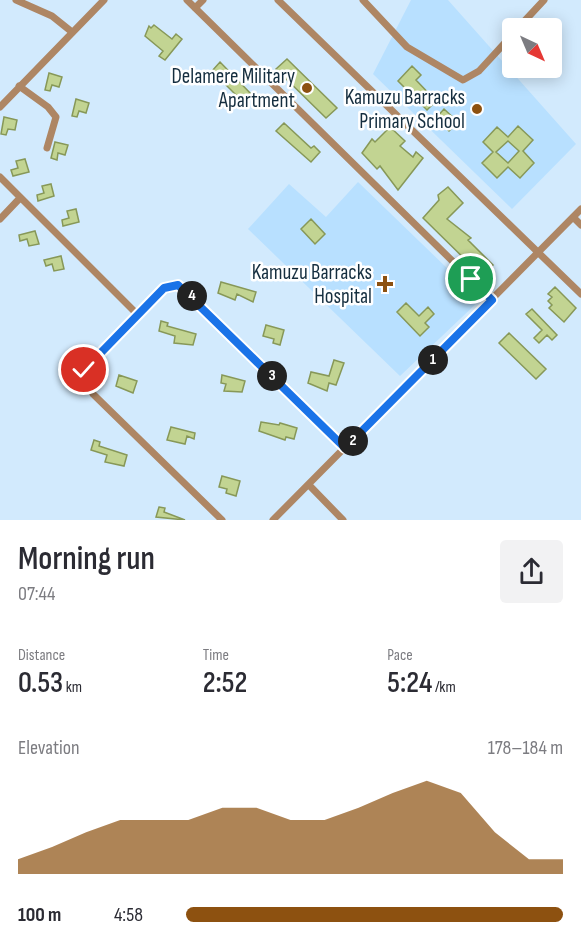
<!DOCTYPE html>
<html lang="en">
<head>
<meta charset="utf-8">
<style>
  body { margin:0; font-family:"Sofia Sans Condensed",sans-serif; background:#f2f2f3; color:#2b2b33; height:100vh; display:flex; flex-direction:column; font-size:22px; white-space:nowrap }
  * { box-sizing:border-box; margin:0 }
  p { font-size:20px; color:#7c7c81 }
  .icon { flex:none; width:33px; height:33px; fill:none; stroke:currentColor; stroke-width:2; stroke-linecap:round; stroke-linejoin:round }
  .map { position:relative; height:520px; overflow:hidden }
  .side { display:flex; flex-direction:column; background:#fff; flex:1 }
  .side>* { flex:none }
  .needle { width:39px; rotate:136deg }
  .fabs { position:absolute; left:502px; top:18px; display:grid; gap:12px }
  .fabs a { display:grid; place-items:center; width:60px; height:60px; border-radius:6px; background:#fff; box-shadow:0 3px 15px #0003; font-size:30px }
  .pin { position:absolute; display:grid; place-items:center; width:51px; height:51px; color:#fff; margin:-26px; border:3px solid #fff; border-radius:50%; box-shadow:0 2px 6px #0007 }
  .km { position:absolute; width:30px; height:30px; margin:-15px; border-radius:50%; background:#222; color:#fff; font-size:16px; line-height:30px; text-align:center }
  .round { display:grid; place-items:center; flex:none; width:63px; height:63px; border-radius:6px; background:#f2f2f3 }
  .overview { display:flex; align-items:center; justify-content:space-between; height:102px; padding:0 18px }
  h1 { font-size:33px; font-weight:600; line-height:45px }
  .figures { display:grid; grid-template-columns:repeat(3,1fr); gap:9px; height:102px; padding:6px 18px }
  .figures div { display:grid; align-content:center }
  .figures b { font-size:30px; font-weight:600 }
  .figures small { font-size:16px; font-weight:400 }
  .figures p { font-size:16px }
  .chart { height:168px; padding:12px 18px }
  .chart p { display:flex; justify-content:space-between }
  .chart svg { width:100%; height:108px; margin-top:6px; fill:#8d5110; opacity:.7 }
  ul { padding:0 18px; list-style:none; font-size:20px }
  li { display:grid; grid-template-columns:96px 72px 1fr; align-items:center; height:45px }
  li i { height:15px; border-radius:8px; background:#8d5110 }
  .map>svg:first-child { display:block }
</style>
</head>
<body>
<div class="map">
<svg width="581" height="520" viewBox="0 0 581 520">
  <rect width="100%" height="100%" fill="#d2eafd"/>
  <path fill="#b8e0ff" d="M 411,0 L 448,0 L 576,144 L 512,209 L 373,74 Z
    M 358,182 L 480,300 L 400,376 L 248,229 L 289,184 L 326,217 Z"/>
  <path fill="#c2d492" stroke="#879858" stroke-width="1.5" fill-rule="evenodd" d="M 154,25 L 172,39 L 176,34 L 182,39 L 165,60 L 159,56 L 163,51 L 145,36 L 149,26 L 151,28 Z
    M 287,59 L 337,108 L 326,118 L 276,69 Z
    M 220,62 L 253,96 L 245,104 L 212,71 Z
    M 412,66 L 421,75 L 416,80 L 436,101 L 427,110 L 398,81 Z
    M 49,73 L 62,77 L 59,87 L 52,85 L 50,91 L 45,90 Z
    M 76,99 L 89,103 L 86,113 L 79,111 L 77,117 L 72,116 Z
    M 444,109 L 458,122 L 449,131 L 436,118 Z
    M 4,117 L 17,120 L 15,130 L 8,129 L 6,135 L 1,134 Z
    M 284,123 L 311,148 L 314,146 L 320,152 L 311,162 L 276,131 Z
    M 518,126 L 533,140 L 523,151 L 534,163 L 520,178 L 508,167 L 497,178 L 482,163 L 493,152 L 483,142 L 497,127 L 508,137 ZM 508,141 L 519,151 L 508,163 L 496,152 Z
    M 390,127 L 405,141 L 400,146 L 413,157 L 416,152 L 423,158 L 398,190 L 380,166 L 377,169 L 362,153 L 372,139 L 375,142 Z
    M 55,142 L 68,145 L 65,155 L 58,153 L 57,160 L 51,158 Z
    M 25,159 L 29,172 L 13,176 L 11,170 L 18,168 L 16,161 Z
    M 51,184 L 54,196 L 38,201 L 37,195 L 44,193 L 42,186 Z
    M 448,187 L 463,203 L 447,219 L 471,238 L 468,240 L 493,265 L 482,276 L 423,218 L 439,200 L 438,195 Z
    M 76,209 L 79,222 L 63,226 L 62,220 L 69,218 L 67,211 Z
    M 311,219 L 325,234 L 315,244 L 301,229 Z
    M 35,231 L 39,244 L 29,246 L 27,239 L 20,241 L 19,235 Z
    M 61,256 L 64,269 L 54,271 L 52,264 L 46,266 L 44,260 Z
    M 221,282 L 256,292 L 253,302 L 237,294 L 235,300 L 218,293 Z
    M 555,287 L 576,308 L 564,322 L 549,308 L 552,305 L 548,301 L 552,297 L 548,294 Z
    M 406,303 L 419,316 L 428,307 L 434,314 L 425,323 L 429,327 L 420,336 L 397,312 Z
    M 532,309 L 557,335 L 552,340 L 547,335 L 539,343 L 534,338 L 542,330 L 526,314 Z
    M 161,321 L 168,323 L 167,326 L 196,334 L 193,345 L 174,343 L 175,336 L 159,331 Z
    M 266,325 L 284,330 L 280,345 L 273,343 L 274,339 L 263,336 Z
    M 509,333 L 546,369 L 536,379 L 499,343 Z
    M 334,360 L 344,363 L 336,385 L 329,383 L 327,391 L 308,383 L 311,372 L 329,376 Z
    M 119,375 L 137,381 L 133,393 L 116,386 Z
    M 222,375 L 245,381 L 242,392 L 224,391 L 226,384 L 221,383 Z
    M 261,422 L 279,425 L 280,423 L 297,428 L 294,439 L 286,437 L 285,440 L 259,431 Z
    M 171,427 L 195,433 L 194,439 L 187,436 L 185,444 L 167,440 Z
    M 94,440 L 100,442 L 99,446 L 127,455 L 124,466 L 105,462 L 107,455 L 91,450 Z
    M 222,476 L 240,481 L 236,496 L 226,493 L 227,489 L 219,487 Z
    M 159,507 L 165,508 L 164,512 L 185,520 L 156,517 Z"/>
  <g fill="none" stroke-linecap="round" stroke-linejoin="round">
    <path stroke="#ae8664" stroke-width="7" d="M 16,0 L 52,16 L 72,32
      M 187,0 L 492,300
      M 278,0 L 581,294
      M 363,0 L 407,47 L 463,80 L 479,71 L 513,34
      M 195,8 L 203,0
      M 518,28 L 544,0
      M 19,86 L 48,107 L 56,117 L 47,148
      M 0,107 L 104,0
      M 0,177 L 137,314
      M 573,217 L 581,225
      M 0,219 L 20,198
      M 309,485 L 343,520
      M 222,520 L 93,394 L 83,377 L 86,367 L 164,288 L 174,284 L 184,288 L 345,448
      M 273,520 L 581,209"/>
  </g>
  <g fill="none" stroke-linecap="round" stroke-linejoin="round">
    <defs>
      <path id="route" d="M 84,370 L 164,288 L 178,285 L 345,448 L 492,300 L 471,279"/>
    </defs>
    <use href="#route" stroke="#fff" stroke-width="12"/>
    <use href="#route" stroke="#1a73e8" stroke-width="8"/>
  </g>
  <g fill="#8d5110" stroke="#fff" stroke-width="2">
    <circle cx="307" cy="88" r="6"/>
    <circle cx="477" cy="109" r="6"/>
    <path d="M382 275h6v6h6v6h-6v6h-6v-6h-6v-6h6z"/>
  </g>
  <g text-anchor="middle" dominant-baseline="central" stroke-width="5" stroke-linejoin="round" paint-order="stroke">
    <g font-size="21" fill="#152e3f" stroke="#fff" text-anchor="end">
      <text x="295" y="76">Delamere Military<tspan x="295" dy="24">Apartment</tspan></text>
      <text x="465" y="97">Kamuzu Barracks<tspan x="465" dy="24">Primary School</tspan></text>
      <text x="372" y="272">Kamuzu Barracks<tspan x="372" dy="24">Hospital</tspan></text>
    </g>
  </g>
</svg>
<div class="fabs">
<a><svg class="needle" viewBox="-14 -14 28 28"><path d="M0-13l5 13h-10z" fill="#e53935"/><path d="M0 13l5-13h-10z" fill="#7c7c81"/></svg></a>
</div>
<div class="pin" style="left:471px;top:279px;background:#1e9e55"><svg class="icon" aria-label="arrive" viewBox="0 0 24 24"><path d="M6 21V4h12l-3 4 3 4H6"/></svg></div>
<div class="pin" style="left:84px;top:370px;background:#d93025"><svg class="icon" aria-label="check" viewBox="0 0 24 24"><path d="M5 12l5 5 9-10"/></svg></div>
<b class="km" style="left:433px;top:360px">1</b>
<b class="km" style="left:353px;top:441px">2</b>
<b class="km" style="left:272px;top:376px">3</b>
<b class="km" style="left:192px;top:296px">4</b>
</div>
<section class="side">
<div class="overview"><div><h1>Morning run</h1><p>07:44</p></div><a class="round"><svg class="icon" aria-label="share" viewBox="0 0 24 24"><path d="M12 15V3M7 8l5-5 5 5M5 13v7h14v-7"/></svg></a></div>
<div class="figures">
<div><p>Distance</p><b>0.53<small> km</small></b></div>
<div><p>Time</p><b>2:52</b></div>
<div><p>Pace</p><b>5:24<small> /km</small></b></div>
</div>
<div class="chart"><p><span>Elevation</span>178–184 m</p>
<svg viewBox="0 0 160 44" preserveAspectRatio="none"><path d="M0 44V38L10 33L20 27L30 22L40 22L50 22L60 17L70 17L80 22L90 22L100 17L110 11L120 6L130 11L140 27L150 38L160 38V44z"/></svg>
</div>
<ul>
<li><b>100 m</b>4:58<i style="width:100%"></i></li>
</ul>
</section>
</body>
</html>
